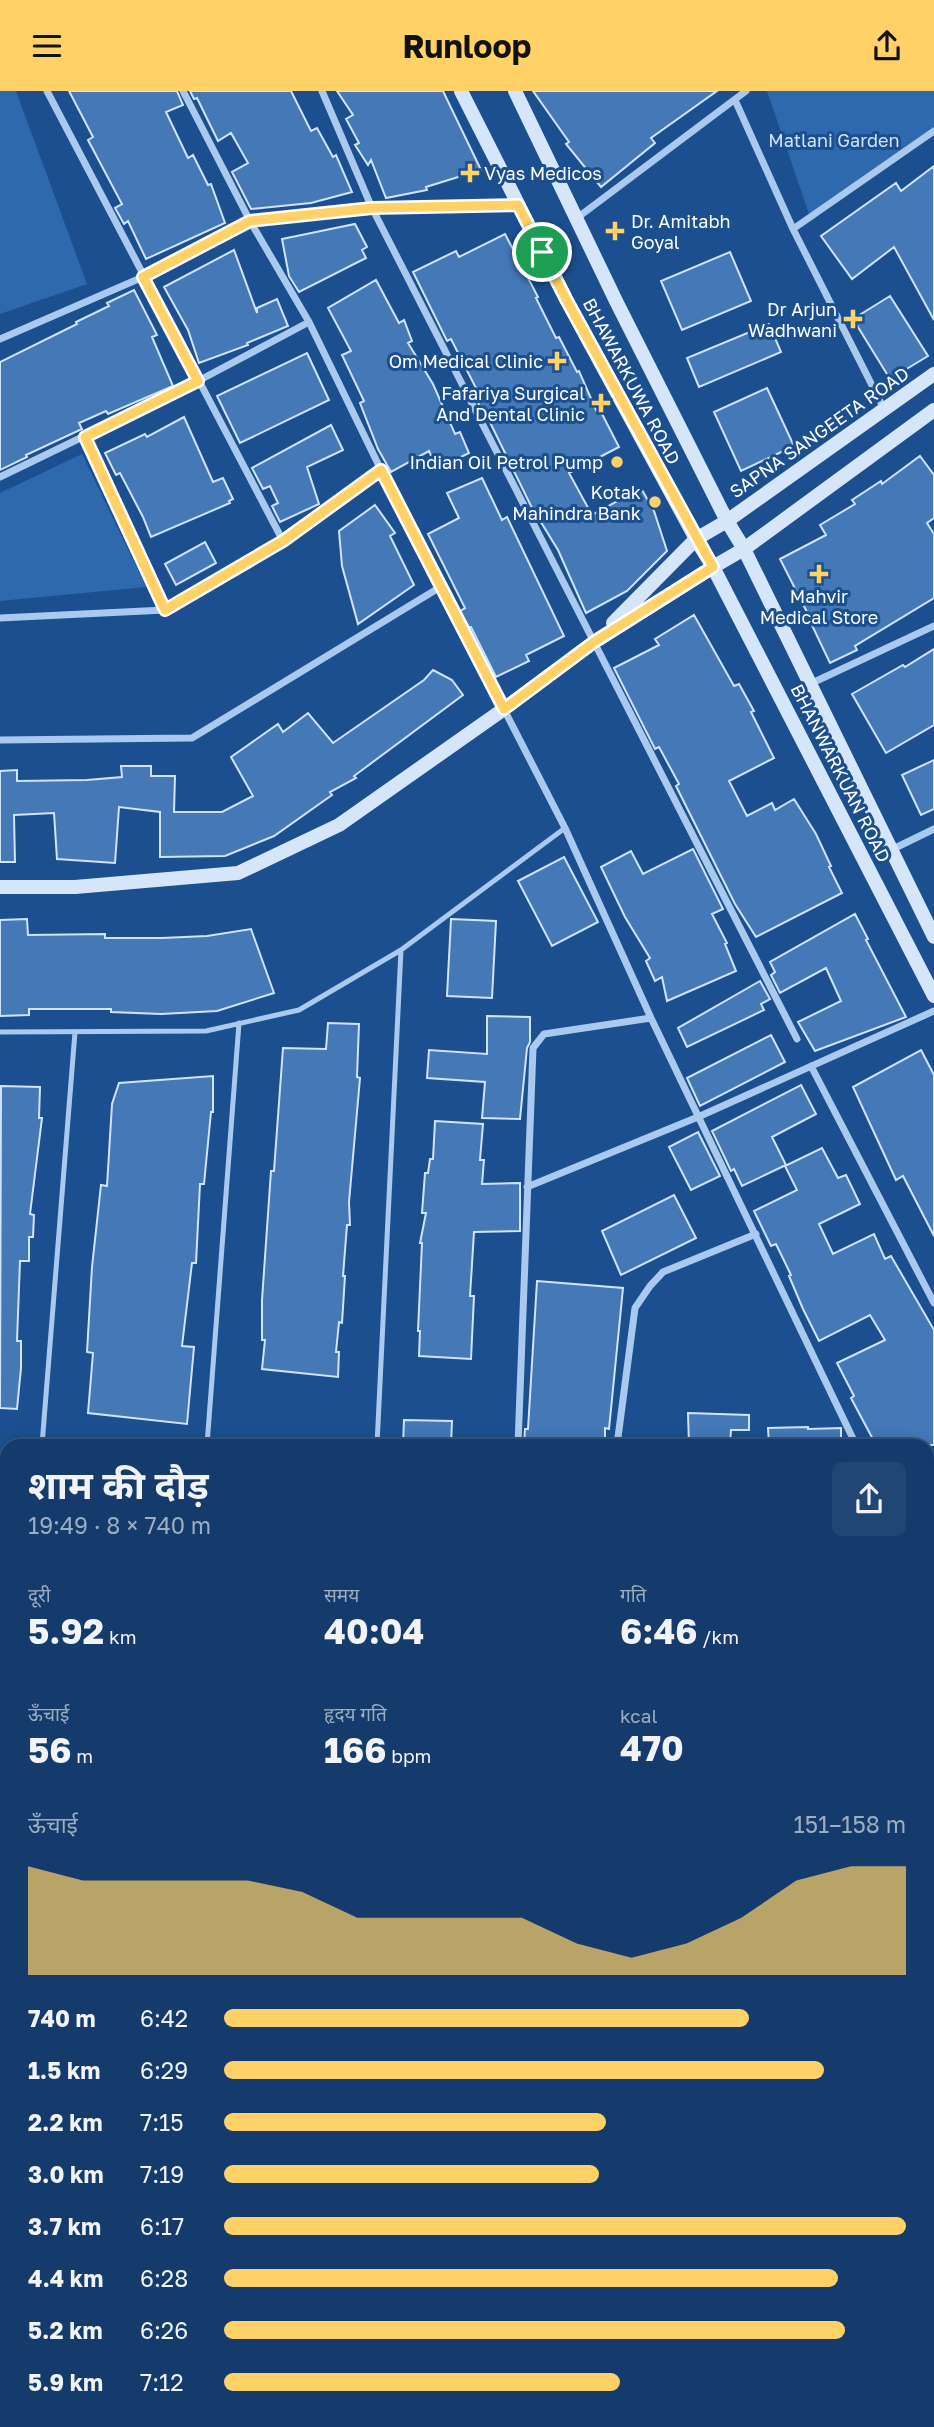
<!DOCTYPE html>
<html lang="hi">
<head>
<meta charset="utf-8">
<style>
  body { margin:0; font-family:"Golos Text","Noto Sans Devanagari",sans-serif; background:#214673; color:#f1f3f6; height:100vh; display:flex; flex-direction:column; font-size:26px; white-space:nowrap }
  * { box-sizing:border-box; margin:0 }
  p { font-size:23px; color:#9dadc1 }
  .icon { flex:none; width:38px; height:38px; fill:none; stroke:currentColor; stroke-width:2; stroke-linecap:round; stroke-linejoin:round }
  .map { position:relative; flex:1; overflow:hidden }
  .sheet { position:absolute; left:0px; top:1348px; width:934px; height:989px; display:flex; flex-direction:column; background:#143b6b; border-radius:21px 21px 0 0; box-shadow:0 4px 18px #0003,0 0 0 2px #33557e }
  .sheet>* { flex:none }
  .pin { position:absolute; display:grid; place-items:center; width:60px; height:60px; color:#fff; margin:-30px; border:4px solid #fff; border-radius:50%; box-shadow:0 2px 7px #0007 }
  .round { display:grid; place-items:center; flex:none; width:74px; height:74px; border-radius:10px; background:#214673 }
  .overview { display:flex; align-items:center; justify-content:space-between; height:119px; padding:0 28px }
  h1 { font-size:38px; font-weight:700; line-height:52px }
  .stats { display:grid; grid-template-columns:repeat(3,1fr); gap:10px; height:119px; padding:7px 28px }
  .stats div { display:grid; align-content:center }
  .stats b { font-size:35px; font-weight:700 }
  .stats small { font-size:19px; font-weight:400 }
  .stats p { font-size:19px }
  .chart { height:196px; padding:14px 28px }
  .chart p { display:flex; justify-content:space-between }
  .chart svg { width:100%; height:126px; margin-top:7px; fill:#ffd166; opacity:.7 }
  ul { padding:0 28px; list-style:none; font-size:23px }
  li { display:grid; grid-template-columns:112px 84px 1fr; align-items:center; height:52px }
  li i { height:18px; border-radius:9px; background:#ffd166 }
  header { display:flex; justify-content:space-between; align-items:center; height:91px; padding:0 28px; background:#ffd166; color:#111; font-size:32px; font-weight:700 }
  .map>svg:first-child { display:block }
</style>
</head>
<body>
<header><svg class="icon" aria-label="menu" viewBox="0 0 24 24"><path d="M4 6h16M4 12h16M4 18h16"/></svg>Runloop<svg class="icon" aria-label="share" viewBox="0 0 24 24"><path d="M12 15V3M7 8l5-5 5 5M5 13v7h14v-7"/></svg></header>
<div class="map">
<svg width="934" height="2336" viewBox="0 0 934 2336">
  <rect width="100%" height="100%" fill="#1b4f8f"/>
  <path fill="#2e69ad" d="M 0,0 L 16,0 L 87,193 L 0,223 Z
    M 767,0 L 934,0 L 934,40 L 809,123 Z
    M 82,363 L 146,496 L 0,510 L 0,402 Z
    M 928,2069 L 934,2070 L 934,2162 L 928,2163 Z
    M 0,2107 L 7,2107 L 7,2225 L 0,2225 Z
    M 417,2329 L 659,2329 L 660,2336 L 417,2336 Z"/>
  <path fill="#4478b7" stroke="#cfe3fa" stroke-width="2" d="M 69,0 L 177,0 L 183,14 L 166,21 L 188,67 L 193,64 L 208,94 L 211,93 L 225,132 L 146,168 L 128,130 L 124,133 L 115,117 L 122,113 L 88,49 L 93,46 Z
    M 190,0 L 291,0 L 311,40 L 317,37 L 333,66 L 336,64 L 352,101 L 311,112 L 251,118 L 232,81 L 248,72 L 231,42 L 218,50 L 197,7 L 194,8 Z
    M 337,0 L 443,0 L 481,79 L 426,96 L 427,99 L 386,107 L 371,69 L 368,74 L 355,54 L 359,52 L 346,28 L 353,24 Z
    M 533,0 L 717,0 L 651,47 L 655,52 L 601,96 L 566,53 L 569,51 Z
    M 934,75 L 934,229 L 894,156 L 852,188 L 821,145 L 896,92 L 901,100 Z
    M 355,133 L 367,156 L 362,159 L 366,167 L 299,201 L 289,185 L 282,148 Z
    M 505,143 L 538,206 L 536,207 L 556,247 L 559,246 L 577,281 L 579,280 L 596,319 L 599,317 L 619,356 L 569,382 L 592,424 L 641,397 L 654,420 L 667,460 L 627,500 L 586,522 L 558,459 L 531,415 L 482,315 L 480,316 L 474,303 L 478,301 L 451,248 L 447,250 L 413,181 L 456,160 L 459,166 Z
    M 234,159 L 257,222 L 257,217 L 277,208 L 288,235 L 247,252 L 248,254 L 199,272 L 188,239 L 164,196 Z
    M 730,161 L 751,210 L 682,239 L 661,190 Z
    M 376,189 L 399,232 L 404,229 L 412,250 L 408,252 L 433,293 L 455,343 L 460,341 L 469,362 L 437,378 L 429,360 L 391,381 L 378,358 L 360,312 L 364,310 L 342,264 L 351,260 L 328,217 Z
    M 134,199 L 157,244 L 152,246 L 173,295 L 108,323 L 106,320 L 79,332 L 82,338 L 26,364 L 27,366 L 0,379 L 0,271 L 77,233 L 76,231 L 109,215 L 107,212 Z
    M 890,205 L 928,265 L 890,288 L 853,228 Z
    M 769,233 L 781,261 L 699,296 L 687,267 Z
    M 307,262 L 329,309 L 240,352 L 217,305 Z
    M 767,297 L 794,355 L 741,380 L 714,321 Z
    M 184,326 L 213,391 L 223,387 L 233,408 L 229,410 L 230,412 L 151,446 L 143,426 L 120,382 L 116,384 L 105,362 L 145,343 L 147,346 Z
    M 331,334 L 343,359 L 307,376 L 319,413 L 280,431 L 272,415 L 278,412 L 270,395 L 263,398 L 252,377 Z
    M 920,365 L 934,384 L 934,427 L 927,432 L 934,443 L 934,507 L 855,555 L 857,559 L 830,572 L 808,526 L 809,525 L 780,468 L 826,444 L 820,434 L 855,413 L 852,409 L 881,390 L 882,393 Z
    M 482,387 L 502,429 L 507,426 L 564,545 L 526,564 L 529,570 L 496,586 L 471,536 L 469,537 L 460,520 L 465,517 L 428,443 L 459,427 L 447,402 Z
    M 375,414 L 395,442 L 390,445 L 414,494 L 358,533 L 342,475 L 339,440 Z
    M 205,451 L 216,472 L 176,494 L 165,473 Z
    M 694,524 L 734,595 L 739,593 L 754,620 L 751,621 L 774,667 L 729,690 L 747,725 L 772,712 L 775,719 L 794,708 L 816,743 L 831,775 L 829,776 L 842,802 L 756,846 L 735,813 L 676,695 L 679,693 L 659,656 L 655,658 L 614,577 L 659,554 L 655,548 Z
    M 934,558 L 934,634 L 886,662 L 852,603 L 903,574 L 905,576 Z
    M 433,579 L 452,589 L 463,604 L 354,685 L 356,687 L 330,701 L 332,704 L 274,745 L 225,765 L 160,766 L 160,721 L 119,716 L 115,772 L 57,768 L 54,722 L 14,724 L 15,771 L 0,771 L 0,680 L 17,679 L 17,690 L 87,689 L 122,686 L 121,675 L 151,675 L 151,685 L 175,685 L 174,721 L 222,721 L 253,705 L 231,666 L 278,633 L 283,641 L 308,622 L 333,652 L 424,589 Z
    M 934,669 L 934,718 L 921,724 L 902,684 Z
    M 693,758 L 723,818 L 712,823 L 727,852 L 725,853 L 736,880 L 667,910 L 662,886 L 655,890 L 646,870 L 650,867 L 625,826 L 601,776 L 631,760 L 643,783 Z
    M 564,766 L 598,831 L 552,855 L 518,790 Z
    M 855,823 L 868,848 L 866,849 L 906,926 L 815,960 L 798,931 L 841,910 L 826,877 L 780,902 L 771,884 L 775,881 L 770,871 Z
    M 27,828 L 28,844 L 105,843 L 105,847 L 162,847 L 207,845 L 251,838 L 274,902 L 217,920 L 161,923 L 111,921 L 111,918 L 29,918 L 29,924 L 0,925 L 0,829 Z
    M 451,828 L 496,830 L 492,907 L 447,905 Z
    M 760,890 L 770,908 L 761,913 L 764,919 L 687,956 L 678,937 Z
    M 487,925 L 530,926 L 530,951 L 527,957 L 520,1028 L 482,1027 L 485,991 L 427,987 L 429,959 L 487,963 Z
    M 328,932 L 359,933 L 357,986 L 360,987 L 349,1111 L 350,1134 L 347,1134 L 343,1185 L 345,1185 L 342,1232 L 339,1231 L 336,1261 L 339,1261 L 338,1286 L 262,1278 L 265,1249 L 262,1249 L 262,1209 L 271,1080 L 274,1080 L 283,957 L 326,958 Z
    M 771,944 L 785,971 L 700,1015 L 687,987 Z
    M 921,959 L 934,984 L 934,1145 L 903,1085 L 896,1089 L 853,996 Z
    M 213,985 L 213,1021 L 211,1021 L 204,1093 L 200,1093 L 196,1172 L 192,1172 L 182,1255 L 194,1256 L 187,1333 L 88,1322 L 93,1262 L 87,1261 L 92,1176 L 101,1094 L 107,1095 L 112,1013 L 119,992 Z
    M 801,994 L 816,1023 L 772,1046 L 786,1074 L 742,1095 L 734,1078 L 731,1080 L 712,1040 Z
    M 1,995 L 40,996 L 39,1027 L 42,1027 L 30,1123 L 34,1124 L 33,1146 L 29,1146 L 29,1170 L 20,1170 L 17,1250 L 21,1250 L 21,1277 L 17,1318 L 0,1317 Z
    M 435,1030 L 483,1033 L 480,1069 L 484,1069 L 482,1093 L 520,1092 L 520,1140 L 474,1141 L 470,1205 L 474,1205 L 471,1268 L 419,1265 L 420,1240 L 418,1240 L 422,1152 L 420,1152 L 426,1122 L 422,1122 L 425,1082 L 428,1082 L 430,1068 L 433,1068 Z
    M 698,1041 L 720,1085 L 691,1099 L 669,1056 Z
    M 822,1057 L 838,1087 L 846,1084 L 860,1113 L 819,1133 L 833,1163 L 874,1143 L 885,1168 L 891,1165 L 934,1239 L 934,1354 L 876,1354 L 851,1307 L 854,1305 L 837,1272 L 885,1249 L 870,1224 L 819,1250 L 803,1218 L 789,1185 L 791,1184 L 776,1153 L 771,1155 L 754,1120 L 797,1099 L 785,1075 Z
    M 674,1104 L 696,1147 L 621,1184 L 602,1140 Z
    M 537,1190 L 623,1197 L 609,1338 L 605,1337 L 605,1354 L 524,1354 L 525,1338 L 528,1338 Z
    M 688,1322 L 749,1324 L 749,1339 L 731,1339 L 730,1354 L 689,1354 Z
    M 404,1329 L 452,1330 L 451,1354 L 403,1354 Z
    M 808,1336 L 808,1338 L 841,1337 L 841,1354 L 769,1354 L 768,1337 Z"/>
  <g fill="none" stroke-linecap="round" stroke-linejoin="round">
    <path stroke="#a9c9ee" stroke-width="5" d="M 0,941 L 206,940 L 299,919 L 401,859 L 565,737
      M 42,1354 L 75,941
      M 207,1354 L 239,932
      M 377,1354 L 401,859
      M 0,1372 L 7,1372"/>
    <path stroke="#a9c9ee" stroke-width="7" d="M 47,0 L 283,450
      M 183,0 L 250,130 L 309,231 L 381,379 L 565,737 L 651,927 L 856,1354
      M 322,0 L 372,117 L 797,948
      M 735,9 L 793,138 L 884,318
      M 577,127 L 746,0
      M 793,138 L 934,40
      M 0,248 L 143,186 L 250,130 L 372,117 L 518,114
      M 85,346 L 165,519
      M 0,386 L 198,290 L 309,231
      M 0,527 L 165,519 L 283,450 L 381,379
      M 812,592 L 934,535
      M 0,649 L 192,647 L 442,495
      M 891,759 L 934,738
      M 811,975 L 934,1212
      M 527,1096 L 698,1026 L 934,920
      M 518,1354 L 533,957 L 544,943 L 651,927
      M 617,1354 L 635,1217 L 650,1195 L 663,1181 L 756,1143
      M 928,1429 L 934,1429
      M 0,1698 L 7,1698
      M 928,1726 L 934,1726
      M 928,1847 L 934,1848
      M 0,1856 L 7,1856
      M 0,1901 L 7,1900
      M 928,1929 L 934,1930
      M 928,2048 L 934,2048
      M 0,2063 L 7,2062
      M 0,2247 L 7,2246
      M 59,2329 L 59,2336
      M 169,2329 L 170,2336
      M 279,2329 L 280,2336
      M 402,2329 L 402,2336
      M 674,2329 L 675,2336
      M 800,2329 L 801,2336
      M 925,2329 L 926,2336"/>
    <path stroke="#d6e6fa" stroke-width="14" d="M 461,0 L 566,208 L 696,448 L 713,476 L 744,458 L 727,430 L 696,448 L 613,532
      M 515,0 L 616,210 L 727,430 L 934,283
      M 934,319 L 744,458 L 934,846
      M 0,796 L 75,796 L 238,782 L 339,734 L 504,618 L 594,551 L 713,476 L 934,905
      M 0,1502 L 7,1502
      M 0,1529 L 7,1529
      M 928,1546 L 934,1546
      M 928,1569 L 934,1569"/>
  </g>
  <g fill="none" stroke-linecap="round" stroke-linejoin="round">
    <defs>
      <path id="route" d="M 518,114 L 566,208 L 713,476 L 594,551 L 504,618 L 381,379 L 283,450 L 165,519 L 85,346 L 198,290 L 143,186 L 250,130 L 372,117 Z"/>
    </defs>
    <use href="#route" stroke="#fff" stroke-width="14"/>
    <use href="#route" stroke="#ffd166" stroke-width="9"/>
  </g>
  <g fill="#ffd166" stroke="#1b4f8f" stroke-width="2.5">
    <path d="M466.5 71.5h7v7h7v7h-7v7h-7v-7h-7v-7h7z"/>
    <path d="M611.5 129.5h7v7h7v7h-7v7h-7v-7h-7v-7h7z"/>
    <path d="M849.5 217.5h7v7h7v7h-7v7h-7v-7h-7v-7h7z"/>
    <path d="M553.5 259.5h7v7h7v7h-7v7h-7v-7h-7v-7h7z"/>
    <path d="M597.5 301.5h7v7h7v7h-7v7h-7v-7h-7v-7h7z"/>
    <circle cx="617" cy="371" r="7"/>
    <circle cx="655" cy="411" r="7"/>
    <path d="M815.5 472.5h7v7h7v7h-7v7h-7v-7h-7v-7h7z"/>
  </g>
  <g text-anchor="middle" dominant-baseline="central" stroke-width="6" stroke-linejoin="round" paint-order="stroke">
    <g font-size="18" fill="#cfe3fa" stroke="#1b4f8f">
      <text x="834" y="49">Matlani Garden</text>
    </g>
    <g font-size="18" fill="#fff" stroke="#1b4f8f" text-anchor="end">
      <text x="484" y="82" text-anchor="start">Vyas Medicos</text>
      <text x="631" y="130" text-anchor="start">Dr. Amitabh<tspan x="631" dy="21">Goyal</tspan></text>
      <text x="837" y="218">Dr Arjun<tspan x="837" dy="21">Wadhwani</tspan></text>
      <text x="543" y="270">Om Medical Clinic</text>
      <text x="585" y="302">Fafariya Surgical<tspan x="585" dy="21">And Dental Clinic</tspan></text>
      <text x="603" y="371">Indian Oil Petrol Pump</text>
      <text x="641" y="401">Kotak<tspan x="641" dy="21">Mahindra Bank</tspan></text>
      <text x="819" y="505" text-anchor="middle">Mahvir<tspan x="819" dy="21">Medical Store</tspan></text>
    </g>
    <g font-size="18" fill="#fff" stroke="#1b4f8f">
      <text transform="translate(632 290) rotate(62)">BHAWARKUWA ROAD</text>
      <text transform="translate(819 341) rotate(-35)">SAPNA SANGEETA ROAD</text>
      <text transform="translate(841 682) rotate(63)">BHANWARKUAN ROAD</text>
    </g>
  </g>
</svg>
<div class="pin" style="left:542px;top:161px;background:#1e9e55"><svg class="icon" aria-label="arrive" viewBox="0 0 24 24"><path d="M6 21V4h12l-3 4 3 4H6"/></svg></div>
<section class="sheet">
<div class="overview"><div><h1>शाम की दौड़</h1><p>19:49 · 8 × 740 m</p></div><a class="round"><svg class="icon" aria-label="share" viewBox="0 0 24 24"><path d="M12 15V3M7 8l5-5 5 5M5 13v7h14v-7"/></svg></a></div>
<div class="stats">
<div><p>दूरी</p><b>5.92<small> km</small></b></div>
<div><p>समय</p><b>40:04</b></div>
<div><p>गति</p><b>6:46<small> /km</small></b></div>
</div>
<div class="stats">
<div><p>ऊँचाई</p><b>56<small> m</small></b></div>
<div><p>हृदय गति</p><b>166<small> bpm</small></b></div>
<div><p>kcal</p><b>470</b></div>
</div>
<div class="chart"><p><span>ऊँचाई</span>151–158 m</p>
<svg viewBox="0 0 160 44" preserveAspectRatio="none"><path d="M0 44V6L10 11L20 11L30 11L40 11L50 15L60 24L70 24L80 24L90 24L100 33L110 38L120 33L130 24L140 11L150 6L160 6V44z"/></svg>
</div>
<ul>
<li><b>740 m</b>6:42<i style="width:77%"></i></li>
<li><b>1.5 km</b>6:29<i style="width:88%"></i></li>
<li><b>2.2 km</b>7:15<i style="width:56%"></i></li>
<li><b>3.0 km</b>7:19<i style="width:55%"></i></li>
<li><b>3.7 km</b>6:17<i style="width:100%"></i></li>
<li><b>4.4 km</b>6:28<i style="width:90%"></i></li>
<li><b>5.2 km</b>6:26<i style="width:91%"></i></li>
<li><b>5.9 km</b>7:12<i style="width:58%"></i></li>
</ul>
</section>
</div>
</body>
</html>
